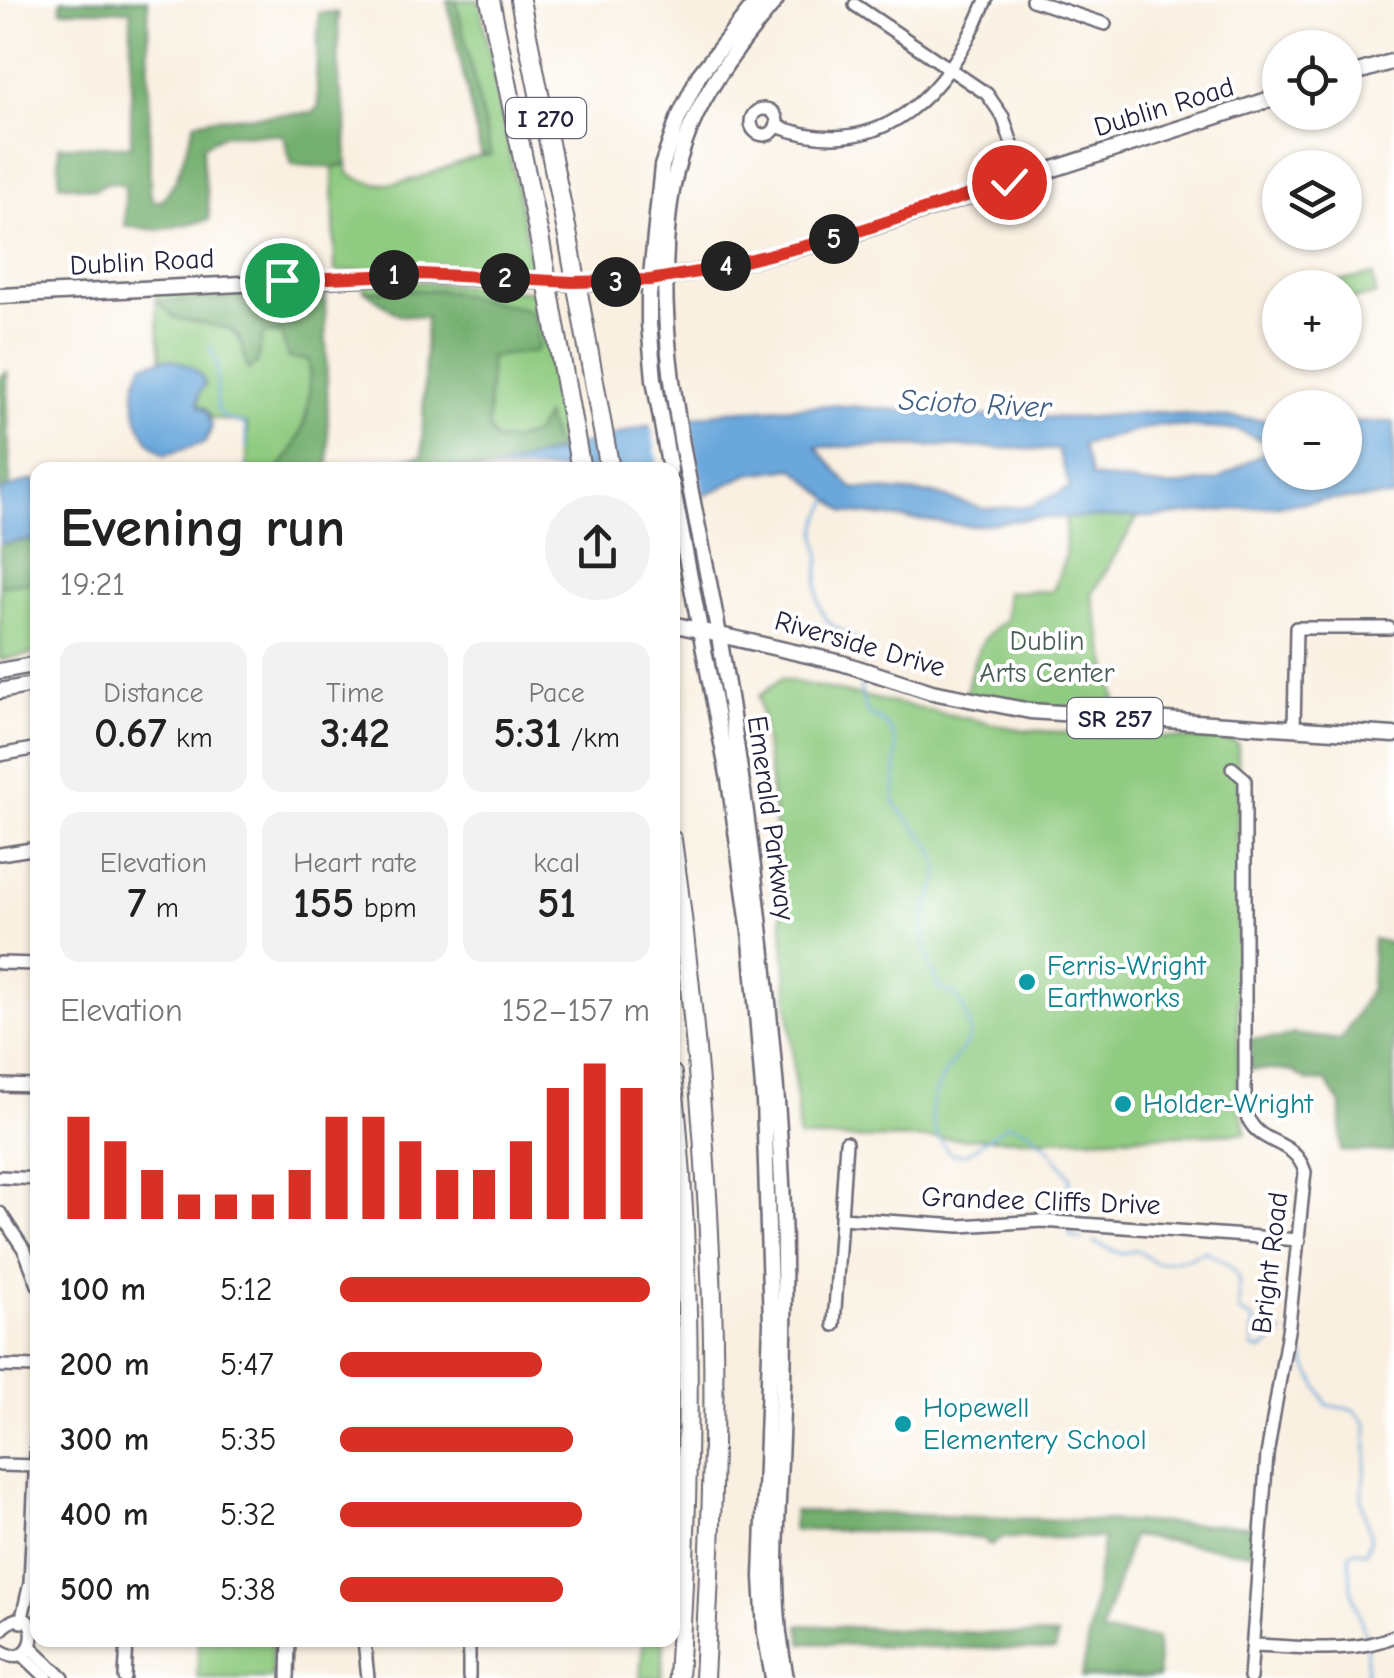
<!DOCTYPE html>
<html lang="en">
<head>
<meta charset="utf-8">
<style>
  body { margin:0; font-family:"Comic Neue",sans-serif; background:#f2f2f2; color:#222; height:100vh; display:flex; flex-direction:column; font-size:38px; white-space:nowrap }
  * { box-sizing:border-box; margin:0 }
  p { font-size:32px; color:#767676 }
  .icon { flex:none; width:55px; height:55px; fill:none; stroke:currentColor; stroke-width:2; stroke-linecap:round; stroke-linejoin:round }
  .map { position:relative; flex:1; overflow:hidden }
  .details { position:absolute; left:30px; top:462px; width:650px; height:1185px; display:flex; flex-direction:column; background:#fff; border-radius:20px; box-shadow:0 2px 8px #0004 }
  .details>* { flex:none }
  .buttons { position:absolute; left:1262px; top:30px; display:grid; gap:20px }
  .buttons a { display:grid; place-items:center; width:100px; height:100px; border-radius:50%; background:#fff; box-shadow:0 2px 8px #0004; font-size:50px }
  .pin { position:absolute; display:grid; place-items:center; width:85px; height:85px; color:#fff; margin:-42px; border:5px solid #fff; border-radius:50%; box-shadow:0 2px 10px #0007 }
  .km { position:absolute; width:50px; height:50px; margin:-25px; border-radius:50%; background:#222; color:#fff; font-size:28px; line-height:50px; text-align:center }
  .round { display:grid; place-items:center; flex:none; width:105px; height:105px; border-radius:52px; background:#f2f2f2 }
  .summary { display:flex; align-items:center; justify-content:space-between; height:170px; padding:0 30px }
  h1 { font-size:55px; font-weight:600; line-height:75px }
  .figures { display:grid; grid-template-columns:repeat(3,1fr); gap:15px; height:170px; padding:10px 30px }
  .figures div { display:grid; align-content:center; border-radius:20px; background:#f2f2f2; text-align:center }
  .figures b { font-size:42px; font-weight:600 }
  .figures small { font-size:28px; font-weight:400 }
  .figures p { font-size:28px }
  .chart { height:280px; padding:20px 30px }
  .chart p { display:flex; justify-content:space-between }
  .chart svg { width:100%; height:180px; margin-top:10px; stroke:#d93025; stroke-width:6 }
  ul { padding:0 30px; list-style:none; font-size:32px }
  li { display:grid; grid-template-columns:160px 120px 1fr; align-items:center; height:75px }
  li i { height:25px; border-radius:12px; background:#d93025 }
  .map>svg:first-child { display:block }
</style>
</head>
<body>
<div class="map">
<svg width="1394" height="1678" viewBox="0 0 1394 1678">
  <rect width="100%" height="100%" fill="#fff"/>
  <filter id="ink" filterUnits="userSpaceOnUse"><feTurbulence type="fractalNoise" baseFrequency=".01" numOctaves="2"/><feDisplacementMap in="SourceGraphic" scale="20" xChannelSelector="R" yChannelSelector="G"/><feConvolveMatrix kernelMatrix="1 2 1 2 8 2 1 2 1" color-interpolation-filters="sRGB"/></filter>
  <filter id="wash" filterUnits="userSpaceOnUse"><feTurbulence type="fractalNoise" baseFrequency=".0048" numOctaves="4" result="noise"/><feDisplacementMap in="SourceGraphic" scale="40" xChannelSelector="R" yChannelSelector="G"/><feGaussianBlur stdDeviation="2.25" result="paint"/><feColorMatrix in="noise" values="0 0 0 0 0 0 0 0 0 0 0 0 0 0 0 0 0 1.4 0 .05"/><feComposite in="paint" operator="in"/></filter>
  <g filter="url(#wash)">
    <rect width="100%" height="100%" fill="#f9f0e1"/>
    <path fill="#8fcb80" stroke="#58765e" stroke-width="2.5" d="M 456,0 L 479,0 L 533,269 L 427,265 L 335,272 L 333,168 L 347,164 L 348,173 C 395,204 442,161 490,154 Z
      M 1373,275 L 1376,295 L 1345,301 L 1345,288 L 1334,287 L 1333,282 Z
      M 398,280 L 537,292 L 566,447 L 557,450 L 545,417 L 535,434 L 515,440 L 496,441 L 488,428 L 490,357 L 526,309 L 414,289 L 365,291 L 362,281 Z
      M 325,283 L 325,296 L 159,302 L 176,318 L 230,329 L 257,363 L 262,334 L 282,333 L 309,360 C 311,404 308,435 278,470 L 247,470 L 247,424 L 211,418 L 205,408 L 198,405 L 199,393 L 205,384 C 199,367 178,360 161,359 L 155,292 Z
      M 1066,517 L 1138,517 L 1092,594 L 1120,719 L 965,698 C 971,669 976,635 1006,621 L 1006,592 L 1053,591 L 1065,557 Z
      M 37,581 L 37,653 L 0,660 L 0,585 Z
      M 781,679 L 1022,730 L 1233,741 L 1238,745 L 1238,1099 L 1246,1133 L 1049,1139 L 799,1138 L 774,813 L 759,696 Z
      M 198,1640 L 272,1640 L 272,1678 L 197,1678 Z
      M 643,1640 L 664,1640 L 662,1678 L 640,1678 Z"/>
    <path fill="#73af6e" stroke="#4a6854" stroke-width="2.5" d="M 61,0 L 148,0 L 150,191 L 153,201 L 162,201 L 176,180 L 195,122 L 215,118 L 313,113 L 319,106 L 316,79 L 319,12 L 338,13 L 339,85 L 346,115 L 347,164 L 333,168 L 292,165 L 283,135 L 225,134 L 203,146 C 200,174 210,191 209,220 L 158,230 L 125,226 L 125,186 C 114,180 106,181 96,189 L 59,184 L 59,146 L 131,146 L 131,10 L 61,10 Z
      M 447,0 L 456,0 L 491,155 L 481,155 Z
      M 440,290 L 526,309 L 534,315 L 539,345 L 536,351 L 490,357 L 488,428 L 496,441 L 515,440 L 534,434 L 545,416 L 557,450 L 494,470 L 349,470 L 422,456 L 426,317 L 398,315 L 365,291 Z
      M 325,296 L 329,470 L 278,470 C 307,436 312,403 309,360 L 288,358 L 281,333 L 263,334 L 257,363 L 248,370 L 239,337 L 230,329 L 175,318 L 157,301 Z
      M 7,372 L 10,487 L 0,491 L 0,377 Z
      M 37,539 L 37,581 L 0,585 L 0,544 Z
      M 1373,939 L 1394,944 L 1394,1152 L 1341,1151 L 1341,1105 L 1327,1082 L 1308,1081 L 1291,1071 L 1250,1069 L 1250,1039 L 1282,1038 L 1293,1034 L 1341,1040 L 1371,988 Z
      M 794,1511 L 1253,1526 L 1251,1553 L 1132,1536 L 1101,1633 L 1157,1638 L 1158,1678 L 1082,1678 L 1103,1538 L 1003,1538 L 991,1546 L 982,1539 L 933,1532 L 793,1530 Z
      M 799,1625 L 1057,1636 L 1055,1651 L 802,1643 Z"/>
    <path fill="#6aa8dc" stroke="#46658c" stroke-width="2.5" fill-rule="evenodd" d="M 165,359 C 181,361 200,368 205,384 L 199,393 L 198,405 L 207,411 L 212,427 L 205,443 L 165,455 C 135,437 127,394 143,364 Z
      M 833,405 L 974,416 L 1079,418 L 1156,412 L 1280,421 L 1280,472 L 1345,472 L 1345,422 L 1394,422 L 1394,497 L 1328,500 L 1157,517 L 1037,518 L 970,526 L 845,512 L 794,468 L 749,474 L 673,511 L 672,470 L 494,470 L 646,426 L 729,411 ZM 1159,425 L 1237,430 L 1275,446 L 1217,480 L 1168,487 L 1092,477 L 1082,445 ZM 936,446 L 1058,450 L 1070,488 L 1031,506 L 984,509 L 934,494 L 852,488 L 816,447 Z
      M 29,481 L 37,481 L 37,539 L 0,544 L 0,491 Z"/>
    <path fill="#f9f0e1" d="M 689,413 L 704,501 L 672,516 L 672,470 L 659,470 L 650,420 Z"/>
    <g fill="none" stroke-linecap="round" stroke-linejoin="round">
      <path stroke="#6aa8dc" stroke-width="2.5" d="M 210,346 L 217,363 L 217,410 L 226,418 L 245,425 L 247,449
        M 247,470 L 247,466
        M 831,495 C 828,508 818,519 817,531 C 817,539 820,547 820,555 C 819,577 813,596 824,616 C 834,635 877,638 864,664
        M 859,677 L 862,698 L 869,715 C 908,727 894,770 894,802 C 907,821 930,838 937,859 C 945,883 924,903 923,927 C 923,948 933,970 939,989 L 954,993 C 961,1003 973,1024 969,1037 C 967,1046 957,1056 952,1063 C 929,1097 921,1123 951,1154 L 966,1154 L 1008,1124 L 1028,1130 L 1047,1146 L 1070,1176 L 1070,1219
        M 1070,1227 L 1070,1236 L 1083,1240
        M 1093,1242 L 1122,1254 L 1136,1250 L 1156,1263 L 1188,1258 L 1205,1251 C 1247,1274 1237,1271 1239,1312 L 1254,1321 L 1252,1348 L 1263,1350 L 1283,1333
        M 1291,1334 L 1297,1335 C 1303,1365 1314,1378 1327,1405 L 1355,1410 L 1367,1425 L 1367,1457 L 1361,1499 L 1371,1538 L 1366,1552 L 1352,1551 L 1349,1556 L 1351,1589 L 1367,1639
        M 1366,1678 L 1367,1647"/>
    </g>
  </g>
  <g filter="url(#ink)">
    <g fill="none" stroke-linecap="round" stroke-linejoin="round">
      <defs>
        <path id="minor" d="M 1032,0 L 1105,24
          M 855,5 L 987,94 L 1003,117 L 1023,177
          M751 122a13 13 0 1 1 26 0a13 13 0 1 1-26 0Z
          M 776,126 C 883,165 948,93 986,0
          M 1294,729 L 1296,628 L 1389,628
          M 0,755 L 38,748
          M 1232,768 L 1245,779 L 1245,1111 C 1257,1149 1293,1135 1305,1172 L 1289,1325 L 1267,1455 L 1250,1678
          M 0,854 L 38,848
          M 0,963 L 38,964
          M 1,1085 L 38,1086
          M 0,1177 L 38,1179
          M 0,1213 L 25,1251 L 38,1285
          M 841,1218 L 960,1226 L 1042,1221 L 1299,1240
          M 834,1325 L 846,1142
          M 0,1366 L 38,1367
          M 0,1465 L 38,1466
          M 21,1622 L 30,1583 L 38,1408
          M 0,1631 C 43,1586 43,1678 0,1650
          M 364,1640 L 368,1678
          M 469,1640 L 469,1678
          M 1253,1645 C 1298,1646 1352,1655 1394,1636
          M 33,1649 L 63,1678
          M 25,1657 L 47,1678
          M 125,1678 L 127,1640
          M 288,1678 L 289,1640"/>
        <path id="major" d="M 776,0 C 717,72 677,124 668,220 C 654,359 694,494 718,630 C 745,786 764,943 777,1101 C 786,1212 786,1326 781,1437 C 778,1518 769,1598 786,1678
          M 1345,76 L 1394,61
          M 0,296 L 421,275 L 572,283 L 650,280 L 703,271 L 836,239 L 1280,96
          M 670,470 L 654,379 L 649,324 L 649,296 L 662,166 L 678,119 L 699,75 L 758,0
          M 672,484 L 729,780 L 751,940 L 764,1101 L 771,1323 L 762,1577 L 765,1632 L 773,1678
          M 672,624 L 842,663 L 932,692 L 1030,711 L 1394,735
          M 0,671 L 38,664
          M 0,691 L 38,684"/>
        <path id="highway" d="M 490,0 L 539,236
          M 520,0 L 568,237
          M 672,840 C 692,984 705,1129 711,1274 C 717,1408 711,1544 704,1678
          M 672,1074 C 694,1274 690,1478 678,1678"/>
      </defs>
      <use href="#minor" stroke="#6d6a75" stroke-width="16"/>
      <use href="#major" stroke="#6d6a75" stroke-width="19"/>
      <use href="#highway" stroke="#6d6a75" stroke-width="22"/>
      <use href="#minor" stroke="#fff" stroke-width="11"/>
      <use href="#major" stroke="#fff" stroke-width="14"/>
      <use href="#highway" stroke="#fff" stroke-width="18"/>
      <defs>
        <path id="highway-bridge" d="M 539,236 L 581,470
          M 568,237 L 610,470"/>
      </defs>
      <use href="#highway-bridge" stroke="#6d6a75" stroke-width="22" stroke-linecap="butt"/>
      <use href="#highway-bridge" stroke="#fff" stroke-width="18"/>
    </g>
  </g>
  <g fill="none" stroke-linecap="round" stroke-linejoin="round" filter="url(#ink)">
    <defs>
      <path id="route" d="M 282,280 L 421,274 L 572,282 L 650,280 L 704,271 L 837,238 L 1009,182"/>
    </defs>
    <use href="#route" stroke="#fff" stroke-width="20"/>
    <use href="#route" stroke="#d93025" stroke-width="12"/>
  </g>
  <g fill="#0f9aa8" stroke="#fff" stroke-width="4">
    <circle cx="1027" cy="982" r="10"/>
    <circle cx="1123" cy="1104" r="10"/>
    <circle cx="903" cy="1424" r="10"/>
  </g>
  <g text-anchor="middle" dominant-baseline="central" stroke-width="8" stroke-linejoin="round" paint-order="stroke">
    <g fill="#fff" stroke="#646476" stroke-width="2.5">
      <rect x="506" y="98" width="80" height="40" rx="8"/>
      <rect x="1067.5" y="698" width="95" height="40" rx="8"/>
    </g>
    <g font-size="25" font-weight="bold" fill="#22223b">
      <text x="546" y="118">I 270</text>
      <text x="1115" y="718">SR 257</text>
    </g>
    <g font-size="28" fill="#22223b" stroke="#fff">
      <text transform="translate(1164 107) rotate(-17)">Dublin Road</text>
      <text transform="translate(142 262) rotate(-3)">Dublin Road</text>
      <text transform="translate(860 644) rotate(16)">Riverside Drive</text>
      <text transform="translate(771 818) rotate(82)">Emerald Parkway</text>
      <text transform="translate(1041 1201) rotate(2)">Grandee Cliffs Drive</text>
      <text transform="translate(1270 1263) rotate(-83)">Bright Road</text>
    </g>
    <g font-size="28" fill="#485d53" stroke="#fff">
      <text x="1047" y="641">Dublin<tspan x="1047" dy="32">Arts Center</tspan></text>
    </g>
    <g font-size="28" fill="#0d838f" stroke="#fff" text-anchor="start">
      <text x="1047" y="966">Ferris-Wright<tspan x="1047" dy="32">Earthworks</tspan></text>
      <text x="1143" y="1104">Holder-Wright</text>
      <text x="923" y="1408">Hopewell<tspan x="923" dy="32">Elementery School</tspan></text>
    </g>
    <g font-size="30" font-style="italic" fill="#425e83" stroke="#fff">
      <text transform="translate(975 404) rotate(3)">Scioto River</text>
    </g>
  </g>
</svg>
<div class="buttons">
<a><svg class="icon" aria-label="locate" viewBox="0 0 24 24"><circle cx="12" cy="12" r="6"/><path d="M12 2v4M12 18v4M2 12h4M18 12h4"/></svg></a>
<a><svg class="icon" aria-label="layers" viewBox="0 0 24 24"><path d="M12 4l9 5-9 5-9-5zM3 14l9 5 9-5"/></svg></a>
<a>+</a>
<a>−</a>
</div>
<div class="pin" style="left:282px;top:280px;background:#1e9e55"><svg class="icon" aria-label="arrive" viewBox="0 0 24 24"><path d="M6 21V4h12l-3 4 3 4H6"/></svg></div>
<div class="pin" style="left:1009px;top:182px;background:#d93025"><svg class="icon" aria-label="check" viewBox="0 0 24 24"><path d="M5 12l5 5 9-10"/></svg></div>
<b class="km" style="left:394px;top:275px">1</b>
<b class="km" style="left:505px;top:278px">2</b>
<b class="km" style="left:616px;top:282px">3</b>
<b class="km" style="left:726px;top:266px">4</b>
<b class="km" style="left:834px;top:239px">5</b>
<section class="details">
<div class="summary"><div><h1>Evening run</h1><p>19:21</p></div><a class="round"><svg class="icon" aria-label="share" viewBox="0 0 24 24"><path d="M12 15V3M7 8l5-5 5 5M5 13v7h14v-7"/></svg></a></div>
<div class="figures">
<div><p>Distance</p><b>0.67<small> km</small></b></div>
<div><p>Time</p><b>3:42</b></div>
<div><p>Pace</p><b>5:31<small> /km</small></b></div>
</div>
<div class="figures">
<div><p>Elevation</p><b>7<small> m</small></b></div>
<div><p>Heart rate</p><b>155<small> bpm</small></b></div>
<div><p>kcal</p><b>51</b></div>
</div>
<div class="chart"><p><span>Elevation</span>152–157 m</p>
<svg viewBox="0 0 160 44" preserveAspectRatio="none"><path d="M5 44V19M15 44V25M25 44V32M35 44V38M45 44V38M55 44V38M65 44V32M75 44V19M85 44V19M95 44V25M105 44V32M115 44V32M125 44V25M135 44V12M145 44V6M155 44V12"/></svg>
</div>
<ul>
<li><b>100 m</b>5:12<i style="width:100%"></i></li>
<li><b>200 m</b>5:47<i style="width:65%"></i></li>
<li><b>300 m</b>5:35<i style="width:75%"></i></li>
<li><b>400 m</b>5:32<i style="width:78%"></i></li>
<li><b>500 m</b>5:38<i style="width:72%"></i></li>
</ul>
</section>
</div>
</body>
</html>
